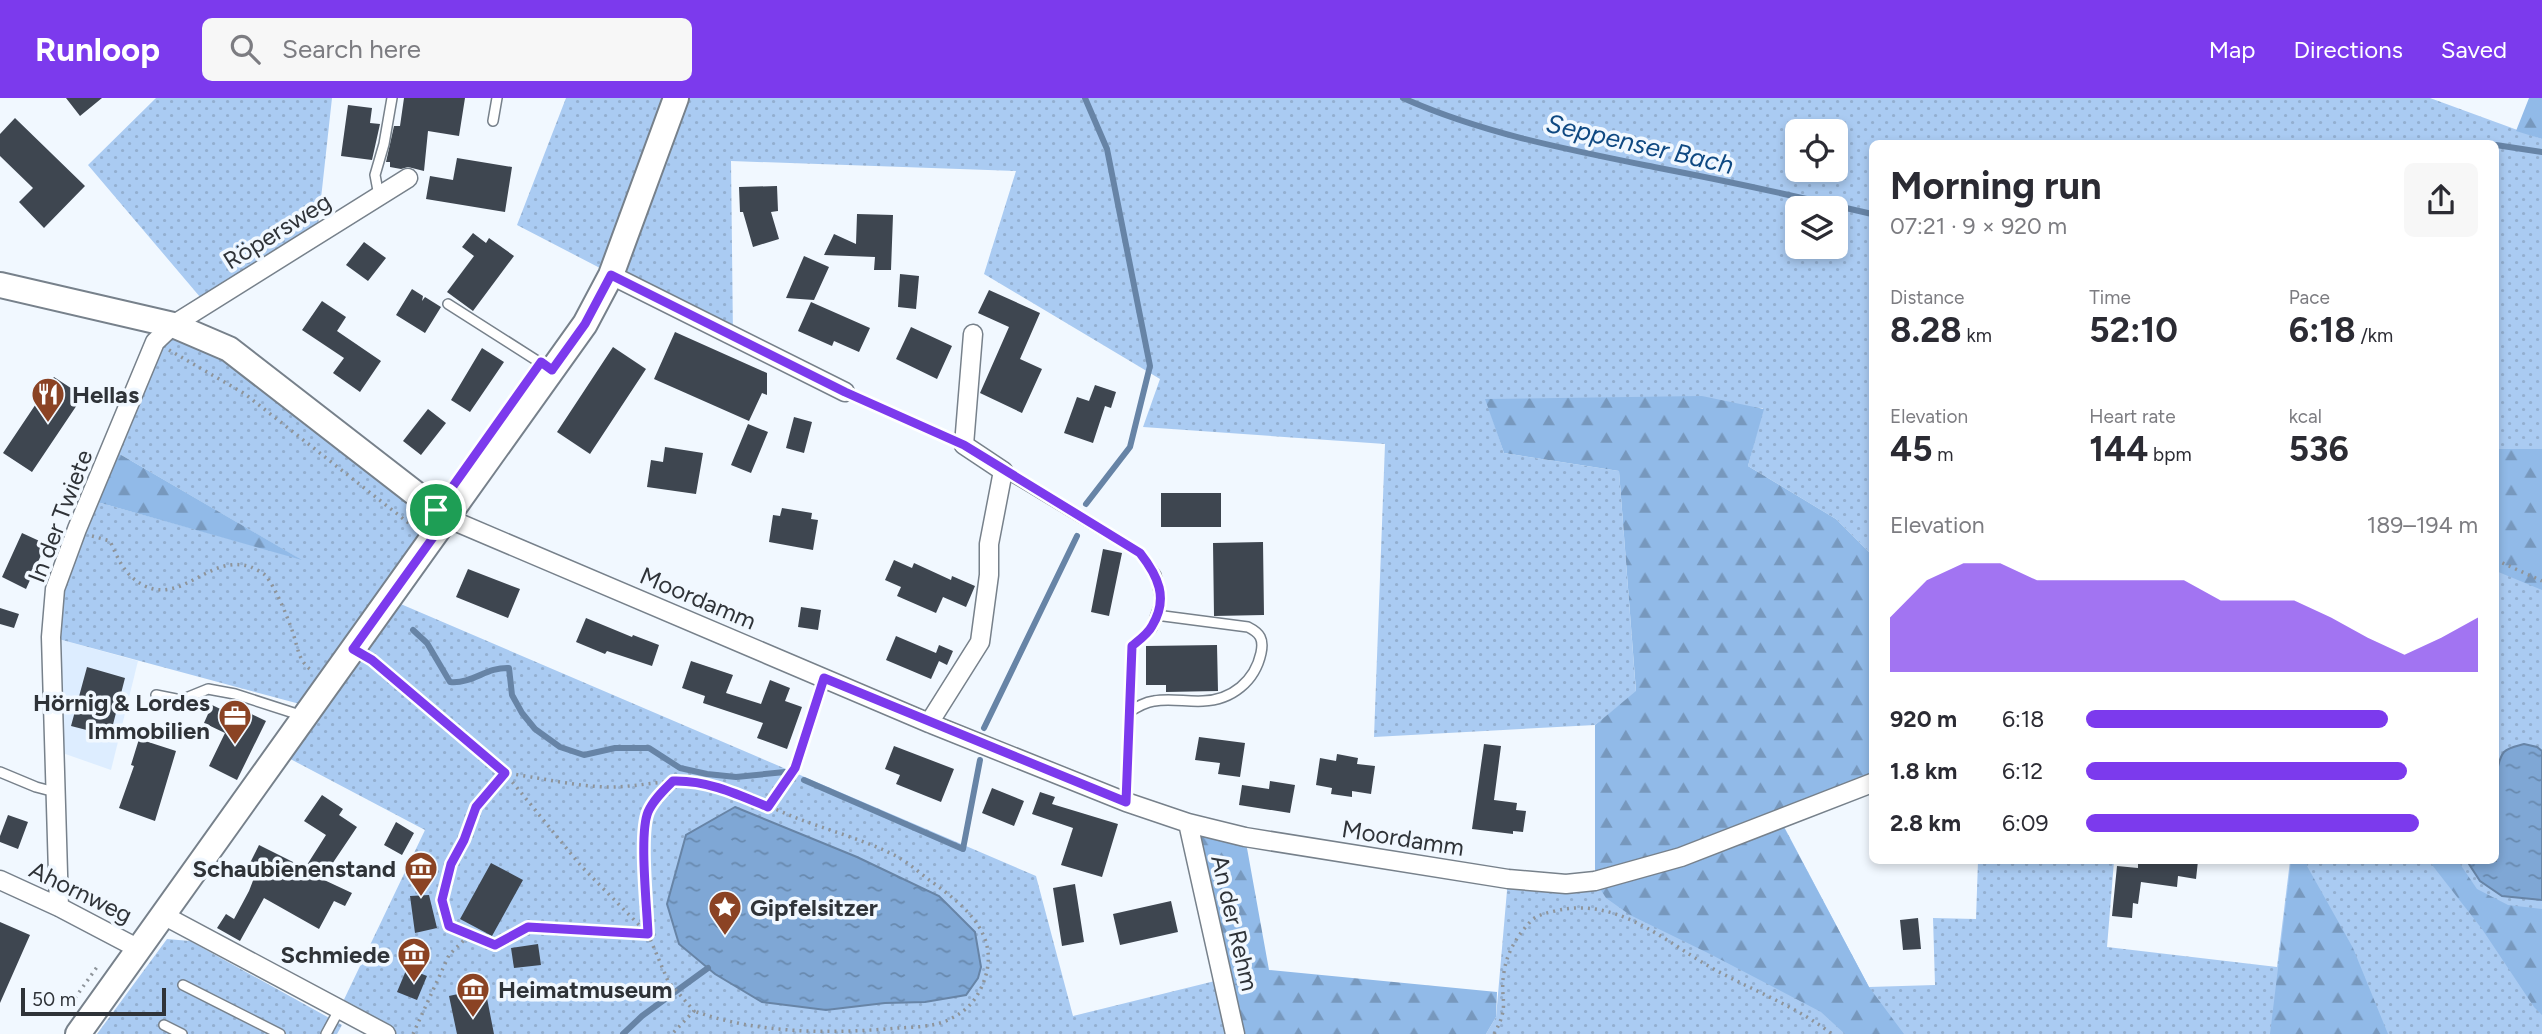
<!DOCTYPE html>
<html lang="en">
<head>
<meta charset="utf-8">
<style>
  body { margin:0; font-family:Figtree,sans-serif; background:#f7f7f7; color:#2b2b33; height:100vh; display:flex; flex-direction:column; font-size:26px; white-space:nowrap }
  * { box-sizing:border-box; margin:0 }
  p { font-size:23px; color:#7c7c81 }
  .icon { flex:none; width:38px; height:38px; fill:none; stroke:currentColor; stroke-width:2; stroke-linecap:round; stroke-linejoin:round }
  .map { position:relative; flex:1; overflow:hidden }
  .panel { position:absolute; left:1869px; top:42px; width:630px; height:724px; display:flex; flex-direction:column; background:#fff; border-radius:10px; box-shadow:0 4px 10px #0003 }
  .panel>* { flex:none }
  .controls { position:absolute; left:1785px; top:21px; display:grid; gap:14px }
  .controls a { display:grid; place-items:center; width:63px; height:63px; border-radius:10px; background:#fff; box-shadow:0 4px 10px #0003; font-size:35px }
  .scale { position:absolute; left:21px; bottom:18px; width:145px; box-sizing:border-box; padding-left:7px; border:4px solid #2f3338; border-top:0; font-size:19px; line-height:24px; white-space:nowrap; color:#2f3338; -webkit-text-stroke:5px #f1f8ff; paint-order:stroke }
  .pin { position:absolute; display:grid; place-items:center; width:60px; height:60px; color:#fff; margin:-30px; border:4px solid #fff; border-radius:50%; box-shadow:0 2px 7px #0007 }
  .round { display:grid; place-items:center; flex:none; width:74px; height:74px; border-radius:10px; background:#f7f7f7 }
  .headline { display:flex; align-items:center; justify-content:space-between; height:119px; padding:0 21px }
  h1 { font-size:38px; font-weight:700; line-height:52px }
  .stats { display:grid; grid-template-columns:repeat(3,1fr); gap:10px; height:119px; padding:7px 21px }
  .stats div { display:grid; align-content:center }
  .stats b { font-size:35px; font-weight:700 }
  .stats small { font-size:19px; font-weight:400 }
  .stats p { font-size:19px }
  .chart { height:196px; padding:14px 21px }
  .chart p { display:flex; justify-content:space-between }
  .chart svg { width:100%; height:126px; margin-top:7px; fill:#7c3aed; opacity:.7 }
  ul { padding:0 21px; list-style:none; font-size:23px }
  li { display:grid; grid-template-columns:112px 84px 1fr; align-items:center; height:52px }
  li i { height:18px; border-radius:9px; background:#7c3aed }
  header { display:flex; align-items:center; gap:42px; box-sizing:border-box; height:98px; padding:0 35px; background:#7c3aed; color:#fff }
  header strong { font-size:33px }
  nav { display:flex; gap:38px; margin-inline-start:auto; font-size:24px }
  .search { width:490px; height:63px; background:#f7f7f7; display:flex; align-items:center; gap:18px; box-sizing:border-box; padding:0 24px; border-radius:10px; color:#7c7c81; font-size:26px }
  .map>svg:first-child { display:block }
</style>
</head>
<body>
<header>
<strong>Runloop</strong>
<div class="search"><svg class="icon" aria-label="search" viewBox="0 0 24 24"><circle cx="10" cy="10" r="6"/><path d="M15 15l6 6"/></svg>Search here</div>
<nav><a>Map</a><a>Directions</a><a>Saved</a></nav>
</header>
<div class="map">
<svg width="2542" height="936" viewBox="0 0 2542 936">
  <defs>
    <pattern id="grass-dots" width="8" height="8" patternUnits="userSpaceOnUse" patternTransform="scale(1.75)"><rect width="8" height="8" fill="#aacbf2"/><path d="M2 2h.1M6 6h.1" fill="none" stroke="#93afd0" stroke-width="1.8" stroke-linecap="round"/></pattern>
    <pattern id="forest-firs" width="22" height="20" patternUnits="userSpaceOnUse" patternTransform="scale(1.75)"><rect width="22" height="20" fill="#91bae8"/><path d="M5 1l3.5 6h-7zM16 11l3.5 6h-7z" fill="#7798bd"/></pattern>
    <pattern id="water-ripples" width="26" height="14" patternUnits="userSpaceOnUse" patternTransform="scale(1.75)"><rect width="26" height="14" fill="#7fa7d5"/><path d="M2 4q2-2 4 0t4 0M15 11q2-2 4 0t4 0" fill="none" stroke="#6889ae"/></pattern>
  </defs>
  <rect width="100%" height="100%" fill="#f1f8ff"/>
  <path fill="#ddedff" d="M 51,539 L 138,563 L 111,672 L 54,652 Z"/>
  <path fill="url(#grass-dots)" fill-rule="evenodd" d="M 156,0 L 332,0 L 317,137 L 206,206 L 88,67 Z
    M 566,0 L 2430,0 L 2542,41 L 2542,351 L 2496,351 L 2496,46 L 1872,46 L 1872,457 L 1836,421 L 1748,368 L 1763,310 L 1486,301 L 1504,355 L 1619,373 L 1636,594 L 1595,627 L 1374,639 L 1385,346 L 1143,329 L 1160,281 L 984,176 L 1016,73 L 731,63 L 733,239 L 517,127 ZM 1797,33 L 1836,33 L 1836,72 L 1797,72 ZM 1797,110 L 1836,110 L 1836,149 L 1797,149 Z
    M 173,227 L 229,251 L 447,420 L 389,501 L 1036,778 L 1073,918 L 1223,881 L 1235,936 L 386,936 L 339,912 L 425,732 L 279,655 L 311,609 L 51,539 L 55,491 L 90,402 L 298,460 L 111,351 Z
    M 2496,462 L 2542,483 L 2542,936 L 1486,936 L 1496,919 L 1508,781 L 1566,786 L 1780,721 L 1869,889 L 1935,887 L 1933,820 L 1976,821 L 1978,763 L 2114,763 L 2107,849 L 2277,869 L 2290,763 L 2496,763 Z
    M 167,841 L 190,843 L 342,927 L 337,936 L 97,936 Z"/>
  <path fill="url(#forest-firs)" d="M 2529,0 L 2542,0 L 2542,41 L 2516,33 Z
    M 1702,298 L 1764,311 L 1748,368 L 1836,421 L 1872,457 L 1872,685 L 1780,722 L 1869,889 L 1904,936 L 1845,936 L 1821,914 L 1710,856 L 1630,817 L 1606,800 L 1595,783 L 1595,627 L 1636,593 L 1619,373 L 1504,355 L 1485,301 Z
    M 111,351 L 302,462 L 90,402 Z
    M 2496,351 L 2542,351 L 2542,492 L 2496,473 Z
    M 1188,725 L 1245,739 L 1269,872 L 1497,894 L 1496,919 L 1486,936 L 1235,936 Z
    M 2291,763 L 2307,763 L 2307,768 L 2353,850 L 2388,936 L 2270,936 Z
    M 2429,763 L 2458,763 L 2477,791 L 2508,807 L 2542,811 L 2542,917 L 2534,909 L 2482,831 Z"/>
  <path fill="url(#water-ripples)" stroke="#6784a6" stroke-width="2" d="M 2524,646 L 2537,649 L 2542,653 L 2542,802 L 2502,798 L 2480,783 L 2467,763 L 2496,763 C 2496,740 2490,671 2504,654 C 2509,649 2517,648 2524,646 Z
    M 735,709 L 857,759 L 939,798 L 975,834 L 981,869 L 978,880 L 966,897 L 925,904 L 885,905 L 826,912 L 762,904 L 715,876 L 679,846 L 667,806 L 686,737 Z"/>
  <g fill="none" stroke-linecap="round" stroke-linejoin="round">
    <path stroke="#6784a6" stroke-width="6" d="M 1085,0 L 1107,51 L 1150,268 L 1130,349 L 1086,406
      M 1403,0 C 1481,35 1569,52 1654,69 C 1727,83 1800,99 1872,116
      M 2470,46 L 2479,46
      M 2496,47 L 2542,54
      M 413,532 L 427,545 L 450,584 C 473,586 486,569 509,570 L 512,597 L 522,615 L 535,631 L 560,649 L 584,657 L 615,650 L 649,650 L 680,670 L 707,676 L 736,679 L 785,674
      M 984,630 L 1077,438
      M 804,682 L 963,751 L 980,662
      M 623,936 L 642,918 L 708,870"/>
  </g>
  <path fill="#3e4650" d="M 66,0 L 102,0 L 80,18 Z
    M 404,0 L 465,0 L 459,38 L 428,33 L 424,73 L 408,69 L 401,71 L 390,69 L 390,64 L 386,64 L 394,28 L 400,28 Z
    M 348,7 L 372,10 L 370,25 L 380,26 L 372,62 L 341,58 Z
    M 15,20 L 85,88 L 44,130 L 19,104 L 33,90 L 0,58 L 0,36 Z
    M 457,60 L 512,69 L 505,114 L 426,101 L 430,78 L 453,82 Z
    M 777,88 L 778,113 L 771,114 L 779,141 L 753,149 L 743,114 L 740,114 L 739,89 Z
    M 857,116 L 893,117 L 891,172 L 874,172 L 875,159 L 824,157 L 834,136 L 856,146 Z
    M 473,135 L 486,145 L 489,140 L 514,158 L 473,213 L 447,194 L 474,158 L 462,149 Z
    M 364,144 L 386,160 L 368,183 L 346,167 Z
    M 804,158 L 829,169 L 814,202 L 786,200 Z
    M 900,176 L 919,178 L 916,211 L 898,209 Z
    M 412,191 L 423,198 L 422,203 L 425,199 L 441,209 L 425,235 L 396,217 Z
    M 989,192 L 1040,215 L 1020,261 L 1042,271 L 1022,315 L 980,295 L 1009,229 L 978,215 Z
    M 322,203 L 346,219 L 337,233 L 381,263 L 360,294 L 333,275 L 344,260 L 302,232 Z
    M 811,204 L 870,230 L 859,254 L 834,243 L 832,248 L 798,233 Z
    M 911,229 L 952,248 L 937,281 L 896,261 Z
    M 675,234 L 767,275 L 767,297 L 762,295 L 749,323 L 654,281 Z
    M 613,249 L 646,271 L 590,356 L 557,334 Z
    M 482,250 L 504,264 L 470,314 L 451,302 Z
    M 54,279 L 83,298 L 32,374 L 3,355 Z
    M 1095,287 L 1116,294 L 1111,310 L 1105,308 L 1093,345 L 1064,335 L 1077,299 L 1089,303 Z
    M 428,311 L 446,325 L 421,357 L 403,343 Z
    M 794,319 L 812,324 L 804,355 L 786,350 Z
    M 748,326 L 768,334 L 751,375 L 731,367 Z
    M 665,349 L 703,355 L 696,396 L 647,389 L 651,362 L 663,364 Z
    M 1161,395 L 1221,395 L 1221,429 L 1161,429 Z
    M 782,410 L 812,415 L 811,421 L 818,422 L 813,452 L 769,444 L 773,417 L 780,418 Z
    M 22,435 L 46,446 L 26,491 L 2,479 Z
    M 1263,444 L 1264,517 L 1214,518 L 1213,445 Z
    M 1103,451 L 1122,455 L 1109,518 L 1091,514 Z
    M 894,462 L 912,470 L 914,465 L 951,482 L 952,478 L 975,488 L 966,509 L 943,499 L 936,515 L 897,498 L 901,489 L 885,482 Z
    M 468,471 L 520,491 L 508,520 L 456,499 Z
    M 801,509 L 821,512 L 818,532 L 798,529 Z
    M 0,510 L 19,516 L 14,530 L 0,526 Z
    M 586,520 L 632,539 L 633,537 L 659,547 L 652,568 L 607,553 L 605,556 L 576,544 Z
    M 896,538 L 936,555 L 939,547 L 953,553 L 947,567 L 939,563 L 931,581 L 886,562 Z
    M 1217,547 L 1218,593 L 1166,594 L 1166,587 L 1146,587 L 1146,548 Z
    M 691,563 L 733,577 L 726,595 L 761,606 L 770,582 L 790,590 L 785,603 L 802,609 L 787,651 L 757,640 L 763,625 L 703,605 L 705,598 L 682,590 Z
    M 87,569 L 125,580 L 110,638 L 71,628 Z
    M 212,607 L 233,617 L 237,609 L 266,623 L 237,682 L 209,668 L 225,635 L 204,625 Z
    M 1199,639 L 1245,645 L 1240,679 L 1218,676 L 1220,665 L 1195,662 Z
    M 139,641 L 176,653 L 155,723 L 119,710 L 134,668 L 131,667 Z
    M 1484,646 L 1501,648 L 1494,702 L 1517,705 L 1516,712 L 1526,713 L 1523,734 L 1513,733 L 1513,736 L 1472,731 Z
    M 894,648 L 954,671 L 941,704 L 896,686 L 900,677 L 885,671 Z
    M 1337,656 L 1358,660 L 1357,666 L 1375,668 L 1371,696 L 1352,693 L 1352,699 L 1331,696 L 1332,690 L 1316,687 L 1320,660 L 1336,663 Z
    M 1270,683 L 1295,687 L 1290,715 L 1239,707 L 1242,687 L 1269,691 Z
    M 992,690 L 1024,703 L 1014,728 L 982,715 Z
    M 1040,694 L 1055,699 L 1052,706 L 1118,726 L 1102,779 L 1061,767 L 1073,730 L 1032,716 Z
    M 322,697 L 343,711 L 339,717 L 357,729 L 322,781 L 352,795 L 345,808 L 334,803 L 319,831 L 264,800 L 240,843 L 217,830 L 226,816 L 234,821 L 249,793 L 254,780 L 245,775 L 259,747 L 305,770 L 326,737 L 304,723 Z
    M 8,717 L 28,724 L 18,751 L 0,744 L 0,738 Z
    M 396,724 L 414,735 L 402,757 L 384,747 Z
    M 2138,763 L 2198,763 L 2196,781 L 2178,778 L 2177,789 L 2141,784 L 2138,806 L 2133,805 L 2132,820 L 2112,818 L 2117,768 L 2138,770 Z
    M 491,765 L 523,782 L 492,838 L 460,821 Z
    M 1075,786 L 1084,844 L 1062,848 L 1053,790 Z
    M 429,797 L 437,830 L 415,835 L 410,798 Z
    M 1171,803 L 1178,834 L 1120,847 L 1113,816 Z
    M 1918,820 L 1921,851 L 1903,852 L 1900,822 Z
    M 0,824 L 30,837 L 0,905 Z
    M 538,846 L 541,867 L 514,870 L 511,850 Z
    M 407,870 L 427,878 L 417,902 L 397,894 Z
    M 485,890 L 494,936 L 457,936 L 449,898 Z"/>
  <g fill="none" stroke-linecap="round" stroke-linejoin="round">
    <defs>
      <path id="lane" d="M 493,23 L 497,0
        M 379,98 L 375,77 L 384,46 L 392,0
        M 448,206 L 550,271
        M 1003,373 L 1140,455 L 1156,477 L 1161,504 L 1156,517 L 1152,530 L 1132,548 L 1126,704
        M 156,597 L 181,602 L 208,591 L 235,596 L 303,618
        M 1129,614 C 1137,609 1145,604 1154,603 C 1170,600 1187,604 1203,603 C 1232,602 1255,583 1261,555 C 1264,541 1260,535 1248,529 L 1156,517
        M 0,674 L 36,689 L 55,694
        M 183,887 L 280,936
        M 164,927 L 182,936
        M 326,936 L 339,912"/>
      <path id="street" d="M 611,177 L 845,294
        M 447,420 L 929,625 L 1126,704 L 1188,725 L 1245,739 L 1508,781 L 1566,786 L 1595,783 L 1681,759 L 1872,685
        M 929,625 L 980,544 L 989,477 L 989,446 L 1003,373 L 964,347 L 973,236
        M 1188,725 L 1235,936
        M 0,782 L 59,809 L 139,851
        M 59,809 L 51,539 L 55,491 L 77,431 L 155,244 L 173,227 L 408,80
        M 163,817 L 386,936"/>
      <path id="secondary" d="M 0,187 L 173,227 L 229,251 L 447,420
        M 78,936 L 585,226 L 611,177 L 676,0"/>
    </defs>
    <use href="#lane" stroke="#77818b" stroke-width="12"/>
    <use href="#street" stroke="#77818b" stroke-width="21"/>
    <use href="#secondary" stroke="#77818b" stroke-width="28"/>
    <path stroke="#8e949a" stroke-width="3.5" stroke-dasharray="2 5" stroke-linecap="butt" d="M 169,252 L 245,296 L 415,430
      M 860,300 L 949,340
      M 92,438 L 110,443 C 119,463 125,478 145,488 C 183,506 210,455 251,469 C 255,471 262,474 265,477 C 275,488 288,520 293,535 C 298,550 298,562 311,572
      M 2496,462 L 2542,483
      M 370,560 L 505,675 L 581,768 L 648,836 L 668,883 L 694,913 L 672,936
      M 673,683 C 663,692 653,702 648,714 C 638,739 647,806 648,836 L 529,829 L 495,847 L 449,828 L 442,802 L 451,766 L 464,742 L 476,709 L 505,675 C 537,679 578,689 610,689 C 640,689 670,680 700,684 C 732,689 764,707 794,719 C 827,732 868,743 898,759 C 910,766 921,776 932,784 C 968,810 1003,840 982,888 C 975,904 965,914 950,921 C 935,929 915,929 898,930 C 831,936 758,936 694,913
      M 768,709 L 795,670 L 818,597
      M 75,900 L 97,869
      M 413,936 L 449,857 L 476,830
      M 1494,936 C 1511,906 1499,902 1504,874 C 1507,854 1517,838 1531,823 C 1537,817 1546,815 1555,813 C 1615,798 1662,841 1710,869 C 1751,892 1794,907 1832,936"/>
    <use href="#lane" stroke="#fff" stroke-width="9"/>
    <use href="#street" stroke="#fff" stroke-width="18"/>
    <use href="#secondary" stroke="#fff" stroke-width="24"/>
  </g>
  <g fill="none" stroke-linecap="round" stroke-linejoin="round">
    <defs>
      <path id="route" d="M 611,177 L 845,294 L 964,347 L 1140,455 C 1158,478 1169,500 1152,528 C 1148,536 1138,543 1132,548 L 1126,704 L 824,580 L 795,670 L 768,709 C 737,696 707,682 673,683 C 664,692 653,702 648,714 C 639,736 647,808 648,836 L 528,829 L 495,847 L 449,828 L 442,802 L 451,766 L 464,742 L 476,709 L 505,675 L 372,562 L 353,551 L 447,420 L 436,412 L 541,264 L 552,272 L 585,226 Z"/>
    </defs>
    <use href="#route" stroke="#fff" stroke-width="14"/>
    <use href="#route" stroke="#7c3aed" stroke-width="9"/>
  </g>
  <defs>
    <symbol id="restaurant-pin" viewBox="-11 -11 22 30"><path d="M0 17L-7.5 6A9.5 9.5 0 1 1 7.5 6Z" fill="#8b4324" stroke="#f1f8ff"/><path d="M-5-6h1v4h1v-4h1v4h1v-4h1v5L-1.5 .5V6h-2V.5L-5-1ZM5-6V6H3V1.5H1.5Q1.5-4 5-6Z" fill="#fff"/></symbol>
    <symbol id="office-pin" viewBox="-11 -11 22 30"><path d="M0 17L-7.5 6A9.5 9.5 0 1 1 7.5 6Z" fill="#8b4324" stroke="#f1f8ff"/><path d="M-6-3h4V-5.5h4V-3h4V5H-6ZM-1-4.5V-3h2v-1.5ZM-6 0V1H6V0Z" fill="#fff"/></symbol>
    <symbol id="museum-pin" viewBox="-11 -11 22 30"><path d="M0 17L-7.5 6A9.5 9.5 0 1 1 7.5 6Z" fill="#8b4324" stroke="#f1f8ff"/><path d="M0-6L6-3V-2H-6V-3ZM-5-1h2V3h-2ZM-1-1h2V3h-2ZM3-1h2V3H3ZM-6 4H6V6H-6Z" fill="#fff"/></symbol>
    <symbol id="sight-pin" viewBox="-11 -11 22 30"><path d="M0 17L-7.5 6A9.5 9.5 0 1 1 7.5 6Z" fill="#8b4324" stroke="#f1f8ff"/><path d="M0-6L1.8-2.2L6-1.7L2.9 1.2L3.7 5.4L0 3.3L-3.7 5.4L-2.9 1.2L-6-1.7L-1.8-2.2Z" fill="#fff"/></symbol>
  </defs>
  <g fill-rule="evenodd">
    <use href="#restaurant-pin" x="29" y="277" width="38" height="52"/>
    <use href="#office-pin" x="216" y="599" width="38" height="52"/>
    <use href="#museum-pin" x="402" y="751" width="38" height="52"/>
    <use href="#sight-pin" x="706" y="790" width="38" height="52"/>
    <use href="#museum-pin" x="395" y="837" width="38" height="52"/>
    <use href="#museum-pin" x="454" y="872" width="38" height="52"/>
  </g>
  <g text-anchor="middle" dominant-baseline="central" stroke-width="7" stroke-linejoin="round" paint-order="stroke">
    <g font-size="24" fill="#2f3338" stroke="#f1f8ff">
      <text transform="translate(277 133) rotate(-32)">Röpersweg</text>
      <text transform="translate(60 418) rotate(-69)">In der Twiete</text>
      <text transform="translate(698 500) rotate(23)">Moordamm</text>
      <text transform="translate(1403 740) rotate(9)">Moordamm</text>
      <text transform="translate(81 794) rotate(26)">Ahornweg</text>
      <text transform="translate(1235 825) rotate(77)">An der Rehm</text>
    </g>
    <g font-size="24" font-weight="bold" fill="#2f3338" stroke="#f1f8ff" text-anchor="start">
      <text x="72" y="296">Hellas</text>
      <text x="210" y="604" text-anchor="end">Hörnig &amp; Lordes<tspan x="210" dy="28">Immobilien</tspan></text>
      <text x="396" y="770" text-anchor="end">Schaubienenstand</text>
      <text x="750" y="809">Gipfelsitzer</text>
      <text x="390" y="856" text-anchor="end">Schmiede</text>
      <text x="498" y="891">Heimatmuseum</text>
    </g>
    <g font-size="26" font-style="italic" fill="#0f4982" stroke="#f1f8ff">
      <text transform="translate(1640 46) rotate(13)">Seppenser Bach</text>
    </g>
  </g>
</svg>
<div class="controls">
<a><svg class="icon" aria-label="locate" viewBox="0 0 24 24"><circle cx="12" cy="12" r="6"/><path d="M12 2v4M12 18v4M2 12h4M18 12h4"/></svg></a>
<a><svg class="icon" aria-label="layers" viewBox="0 0 24 24"><path d="M12 4l9 5-9 5-9-5zM3 14l9 5 9-5"/></svg></a>
</div>
<div class="scale">50 m</div>
<div class="pin" style="left:436px;top:412px;background:#1e9e55"><svg class="icon" aria-label="arrive" viewBox="0 0 24 24"><path d="M6 21V4h12l-3 4 3 4H6"/></svg></div>
<section class="panel">
<div class="headline"><div><h1>Morning run</h1><p>07:21 · 9 × 920 m</p></div><a class="round"><svg class="icon" aria-label="share" viewBox="0 0 24 24"><path d="M12 15V3M7 8l5-5 5 5M5 13v7h14v-7"/></svg></a></div>
<div class="stats">
<div><p>Distance</p><b>8.28<small> km</small></b></div>
<div><p>Time</p><b>52:10</b></div>
<div><p>Pace</p><b>6:18<small> /km</small></b></div>
</div>
<div class="stats">
<div><p>Elevation</p><b>45<small> m</small></b></div>
<div><p>Heart rate</p><b>144<small> bpm</small></b></div>
<div><p>kcal</p><b>536</b></div>
</div>
<div class="chart"><p><span>Elevation</span>189–194 m</p>
<svg viewBox="0 0 160 44" preserveAspectRatio="none"><path d="M0 44V25L10 12L20 6L30 6L40 12L50 12L60 12L70 12L80 12L90 19L100 19L110 19L120 25L130 32L140 38L150 32L160 25V44z"/></svg>
</div>
<ul>
<li><b>920 m</b>6:18<i style="width:77%"></i></li>
<li><b>1.8 km</b>6:12<i style="width:82%"></i></li>
<li><b>2.8 km</b>6:09<i style="width:85%"></i></li>
</ul>
</section>
</div>
</body>
</html>
